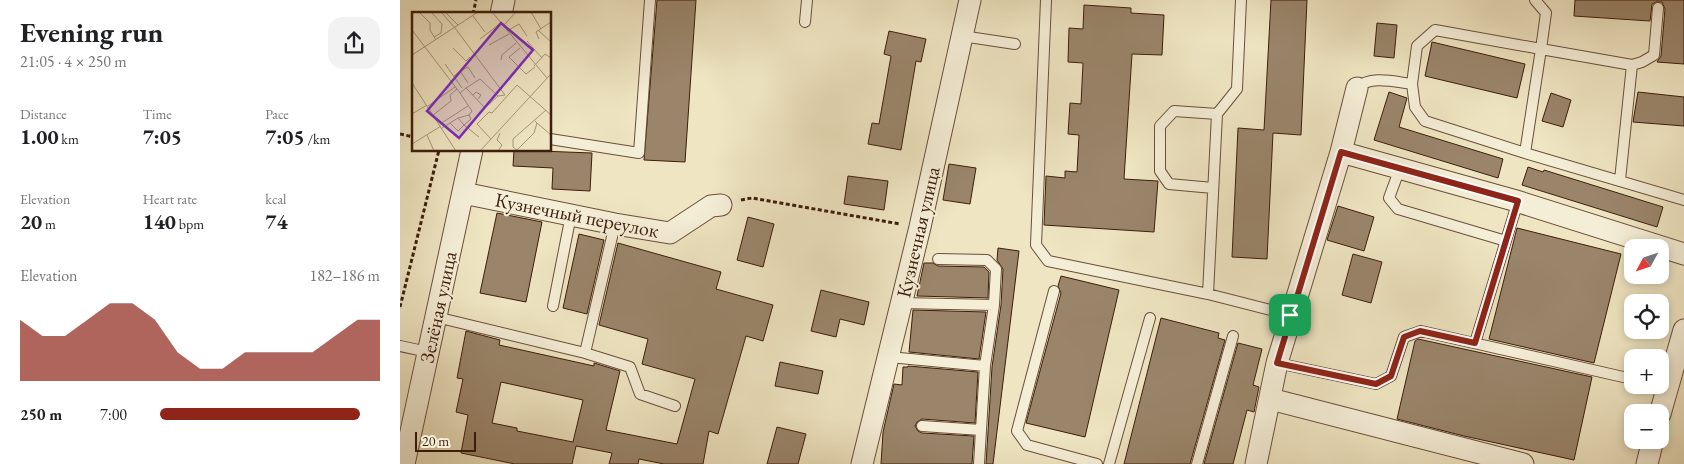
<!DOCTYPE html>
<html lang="en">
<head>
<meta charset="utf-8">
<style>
  body { margin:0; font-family:"EB Garamond",serif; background:#f2f2f2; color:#202124; height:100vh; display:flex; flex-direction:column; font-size:19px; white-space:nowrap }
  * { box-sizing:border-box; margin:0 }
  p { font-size:16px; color:#757577 }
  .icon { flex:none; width:28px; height:28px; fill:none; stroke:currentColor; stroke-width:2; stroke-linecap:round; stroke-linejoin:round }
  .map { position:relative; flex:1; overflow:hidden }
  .drawer { display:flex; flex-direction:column; background:#fff; width:400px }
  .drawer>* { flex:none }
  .needle { width:32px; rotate:230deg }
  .controls { position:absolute; left:1224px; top:239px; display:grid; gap:10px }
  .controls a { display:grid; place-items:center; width:45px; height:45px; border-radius:10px; background:#fff; box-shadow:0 2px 8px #0003; font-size:25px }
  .scale { position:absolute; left:15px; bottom:12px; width:61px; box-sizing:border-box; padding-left:5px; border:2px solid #3d1d0c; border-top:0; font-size:14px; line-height:18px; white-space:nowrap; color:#3d1d0c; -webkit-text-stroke:4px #f5eed7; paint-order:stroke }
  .pin { position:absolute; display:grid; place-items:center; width:42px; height:42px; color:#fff; margin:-21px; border-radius:10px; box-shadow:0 2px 8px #0006 }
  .round { display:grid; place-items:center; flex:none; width:52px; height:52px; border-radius:15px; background:#f2f2f2 }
  .head { display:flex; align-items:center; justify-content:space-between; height:85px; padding:0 20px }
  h1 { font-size:28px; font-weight:700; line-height:38px }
  .figures { display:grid; grid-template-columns:repeat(3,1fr); gap:8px; height:85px; padding:5px 20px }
  .figures div { display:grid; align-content:center }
  .figures b { font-size:21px; font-weight:700 }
  .figures small { font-size:14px; font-weight:400 }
  .figures p { font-size:14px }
  .chart { height:140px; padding:10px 20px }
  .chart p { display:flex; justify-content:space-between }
  .chart svg { width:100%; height:90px; margin-top:5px; fill:#8f2418; opacity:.7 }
  ul { padding:0 20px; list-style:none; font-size:16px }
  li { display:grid; grid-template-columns:80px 60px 1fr; align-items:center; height:38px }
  li i { height:12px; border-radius:6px; background:#8f2418 }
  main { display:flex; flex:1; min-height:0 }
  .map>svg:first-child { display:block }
</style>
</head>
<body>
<main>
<section class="drawer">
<div class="head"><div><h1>Evening run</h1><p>21:05 · 4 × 250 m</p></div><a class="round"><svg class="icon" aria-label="share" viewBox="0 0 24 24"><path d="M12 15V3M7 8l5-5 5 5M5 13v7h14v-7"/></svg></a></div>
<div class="figures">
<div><p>Distance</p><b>1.00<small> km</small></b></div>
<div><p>Time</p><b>7:05</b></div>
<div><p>Pace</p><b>7:05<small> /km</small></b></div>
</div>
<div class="figures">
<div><p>Elevation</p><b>20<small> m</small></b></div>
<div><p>Heart rate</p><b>140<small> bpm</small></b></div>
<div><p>kcal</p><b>74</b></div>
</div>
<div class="chart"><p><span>Elevation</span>182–186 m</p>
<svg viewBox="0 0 160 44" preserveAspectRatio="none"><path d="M0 44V14L10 22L20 22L30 14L40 6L50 6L60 14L70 30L80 38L90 38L100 30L110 30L120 30L130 30L140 22L150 14L160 14V44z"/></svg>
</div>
<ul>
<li><b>250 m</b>7:00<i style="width:91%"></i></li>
</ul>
</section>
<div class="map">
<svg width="1284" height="464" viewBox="0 0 1284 464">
  <rect width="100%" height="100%" fill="#efe5c2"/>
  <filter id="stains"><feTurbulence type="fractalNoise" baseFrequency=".004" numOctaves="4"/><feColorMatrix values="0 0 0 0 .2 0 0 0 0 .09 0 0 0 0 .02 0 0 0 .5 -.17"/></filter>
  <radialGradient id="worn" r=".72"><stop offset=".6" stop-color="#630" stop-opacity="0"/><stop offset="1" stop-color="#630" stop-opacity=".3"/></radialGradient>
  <path fill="#9a856b" stroke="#3d1d0c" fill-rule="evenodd" d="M 257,0 L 296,0 L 285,162 L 244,160 Z
    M 871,0 L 907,0 L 901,135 L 873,133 L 867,259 L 832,257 L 838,128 L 864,130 Z
    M 1175,0 L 1284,0 L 1284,64 L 1257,62 L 1261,56 L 1265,9 L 1262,2 L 1256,2 L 1252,4 L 1250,21 L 1174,16 Z
    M 684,5 L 731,8 L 731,13 L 764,15 L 762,55 L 732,54 L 724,179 L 758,181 L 754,232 L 644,225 L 646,176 L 665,178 L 665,171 L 677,172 L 679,135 L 668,134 L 670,103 L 681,104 L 683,63 L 668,62 L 669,28 L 683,29 Z
    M 977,23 L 997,25 L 994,58 L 974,56 Z
    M 489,31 L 526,39 L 521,62 L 516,61 L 501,150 L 468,144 L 472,123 L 479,124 L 491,56 L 484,54 Z
    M 1032,42 L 1125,64 L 1117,98 L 1025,76 Z
    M 989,92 L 1007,98 L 999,127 L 1103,159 L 1098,178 L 974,140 Z
    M 1238,92 L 1284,97 L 1284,126 L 1233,122 Z
    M 1151,93 L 1171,100 L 1163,127 L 1142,121 Z
    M 114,150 L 192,153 L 190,191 L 152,189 L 153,168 L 113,166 Z
    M 549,164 L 576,168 L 570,204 L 543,200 Z
    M 1128,167 L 1143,172 L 1144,170 L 1263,207 L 1257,227 L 1122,185 Z
    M 448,176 L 488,181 L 484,210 L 444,204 Z
    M 938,206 L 974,217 L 964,251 L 927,240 Z
    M 97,213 L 142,222 L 126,302 L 80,293 Z
    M 348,217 L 374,224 L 363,267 L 337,260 Z
    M 1117,228 L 1221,254 L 1194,363 L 1089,339 Z
    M 179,234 L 204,240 L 187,314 L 163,308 Z
    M 218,243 L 321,272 L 316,289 L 373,305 L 363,341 L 346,336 L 318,434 L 309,431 L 303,464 L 264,464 L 239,459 L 238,464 L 209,464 L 212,453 L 176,446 L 172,464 L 115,464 L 61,453 L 68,415 L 56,412 L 63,379 L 57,378 L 66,331 L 100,340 L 99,345 L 194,366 L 194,363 L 220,371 L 206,430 L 277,444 L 295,379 L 242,364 L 248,339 L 199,325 ZM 101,382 L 183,400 L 173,442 L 117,431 L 117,428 L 92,423 Z
    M 598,248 L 619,251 L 593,464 L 586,464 L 592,367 L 601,305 L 603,269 L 597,260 Z
    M 953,254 L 982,262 L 971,303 L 942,295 Z
    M 524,263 L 533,263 L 538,266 L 584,267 L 589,272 L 588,298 L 517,296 Z
    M 661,276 L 719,290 L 685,437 L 626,423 L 661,293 L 658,286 Z
    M 421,290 L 469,302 L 464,325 L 440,319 L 436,337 L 411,331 Z
    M 513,310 L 586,312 L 579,359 L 509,352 Z
    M 761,318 L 819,333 L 818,338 L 825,340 L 790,464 L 724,464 Z
    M 1018,339 L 1192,377 L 1174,460 L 1064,436 L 997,419 L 1015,341 Z
    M 838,343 L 862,349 L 853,385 L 859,387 L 854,412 L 847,410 L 833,464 L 804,464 Z
    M 380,362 L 423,371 L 418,394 L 375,386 Z
    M 508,366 L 578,372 L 575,423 L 522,419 L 517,422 L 515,426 L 518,431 L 522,433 L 574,436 L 572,464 L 481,464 L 483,432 L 494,384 L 502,385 L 503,367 L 508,367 Z
    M 377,427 L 406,434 L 398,464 L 367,464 Z"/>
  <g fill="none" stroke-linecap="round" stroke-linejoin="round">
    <defs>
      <path id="lane" d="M 646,0 L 636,245 L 648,261 L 808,294
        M 841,0 L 837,89 L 817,114 L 808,294 L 890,315
        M 405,22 L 407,0
        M 562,36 L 615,44
        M 1232,65 L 1242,62 L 1254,55 L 1258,8
        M 957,88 C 970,75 995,82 1012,84
        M 150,139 L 239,153 L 250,0
        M 1125,153 L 1025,121 L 1015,107 L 1012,84 L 1017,46 L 1035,30 L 1141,49 L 1146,13 L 1135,0
        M 1000,168 L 989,198 L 998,209 L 1106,241
        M 1220,180 L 1232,65 L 1141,49 L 1125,153 L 1284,200
        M 813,188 L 769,184 L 760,171 L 760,126 L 774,111 L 817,114
        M 538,259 L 587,260 L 596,269 L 594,305
        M 654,291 L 617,431 L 627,445 L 697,464
        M 502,303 L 594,305 L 585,366
        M 153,306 L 171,215
        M 36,317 L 185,353 L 230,367 L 240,394 L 275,406
        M 1075,343 L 1118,201
        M 0,346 L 28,352
        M 185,353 L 215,224
        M 489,357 L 585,366 L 581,430
        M 877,363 L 976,384 L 991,376 L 1004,337 L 1021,331 L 1232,379
        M 522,426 L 581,430 L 579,464
        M 709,464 L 750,318
        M 797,464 L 833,336"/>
      <path id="street" d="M 101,14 L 104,0
        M 941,152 L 1113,200 L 1284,254
        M 63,193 L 215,224 L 270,233 L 311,206 L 321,205
        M 870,399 L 1123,464
        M 1260,414 L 1284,330
        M 4,464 L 72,150
        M 462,464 L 520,227 L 570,0
        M 856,464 L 877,363 L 941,152 L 957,88
        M 1247,464 L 1253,440"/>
    </defs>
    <use href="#lane" stroke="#6a4f3a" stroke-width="12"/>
    <use href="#street" stroke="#6a4f3a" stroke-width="23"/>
    <path stroke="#3d1d0c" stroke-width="3" stroke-dasharray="4 2.5" stroke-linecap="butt" d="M 73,14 L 76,0
      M 0,134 L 14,137
      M 341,200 L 352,198 L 500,224
      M 0,307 L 39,150"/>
    <use href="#lane" stroke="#f5eed7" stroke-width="10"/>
    <use href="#street" stroke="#f5eed7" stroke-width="21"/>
  </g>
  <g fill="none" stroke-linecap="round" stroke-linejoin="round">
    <defs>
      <path id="route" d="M 941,152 L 1118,201 L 1075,343 L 1020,331 L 1004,337 L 991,376 L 976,384 L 877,363 Z"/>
    </defs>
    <use href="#route" stroke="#fff" stroke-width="10"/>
    <use href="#route" stroke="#8f2418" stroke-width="6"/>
  </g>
  <g text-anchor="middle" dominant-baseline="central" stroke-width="4" stroke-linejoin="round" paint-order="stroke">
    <g font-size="20" fill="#3d1d0c" stroke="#f5eed7">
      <text transform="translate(177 215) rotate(11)">Кузнечный переулок</text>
      <text transform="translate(518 232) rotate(-77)">Кузнечная улица</text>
      <text transform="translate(38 307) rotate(-78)">Зелёная улица</text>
    </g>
  </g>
  <g transform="translate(12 12)">
    <rect width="139" height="139" fill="#efe5c2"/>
    <path fill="none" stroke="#a89579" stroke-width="1" d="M 7,0 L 18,11 L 18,18 L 24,28M 19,0 L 30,12 L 29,21 L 22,25M 29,0 L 43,16M 33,0 L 46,13M 80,0 L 135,66M 119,0 L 129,17M 61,4 L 73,20M 91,14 L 104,0M 43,16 L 93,83M 0,18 L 48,81 L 60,99 L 57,103M 126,18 L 139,30M 95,19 L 107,12 L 115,24M 68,27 L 89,11M 127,27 L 124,20 L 139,10M 115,29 L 130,46M 77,33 L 97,22M 41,36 L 54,49 L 58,45M 108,36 L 97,45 L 114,62 L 123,55M 0,43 L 66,0M 89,48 L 90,43 L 104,31M 33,52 L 50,76M 122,54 L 133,42 L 139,46M 48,59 L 56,55 L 63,66M 42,64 L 48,59 L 56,71M 0,71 L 44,139M 54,76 L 68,67 L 86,84M 48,81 L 54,76 L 73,96 L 86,84 L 93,83M 61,83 L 64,80 L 69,83 L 66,87M 16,94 L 43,75M 0,102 L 15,93M 21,103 L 39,89 L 38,83 L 45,77M 46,106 L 57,103 L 59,107 L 52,113 L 67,125M 123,109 L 125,111 L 122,121 L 105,138 L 101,135 L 101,127 L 134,98M 125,111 L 139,123M 28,112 L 56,94M 30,116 L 38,111 L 46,119 L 52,113 L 46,106 L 38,111M 15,123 L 22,139M 79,127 L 65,112 L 77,100 L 80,101 L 105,73 L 139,103M 0,132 L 29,114M 68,139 L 139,62M 86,139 L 90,133 L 85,128 L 88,121"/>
    <path fill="#7b2cbf" fill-opacity="0.15" stroke="#7b2cbf" stroke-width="2.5" d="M 89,11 L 121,38 L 47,126 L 15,99 Z"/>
    <rect width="139" height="139" fill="none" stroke="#3d1d0c" stroke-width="2.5"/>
  </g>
  <rect width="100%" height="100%" filter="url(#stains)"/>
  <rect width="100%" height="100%" fill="url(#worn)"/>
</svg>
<div class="controls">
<a><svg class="needle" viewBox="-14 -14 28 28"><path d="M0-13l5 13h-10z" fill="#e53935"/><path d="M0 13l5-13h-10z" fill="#757577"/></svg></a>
<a><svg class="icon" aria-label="locate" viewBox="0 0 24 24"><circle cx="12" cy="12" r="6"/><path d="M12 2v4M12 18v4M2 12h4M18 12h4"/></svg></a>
<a>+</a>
<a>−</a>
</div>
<div class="scale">20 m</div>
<div class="pin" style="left:890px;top:315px;background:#1e9e55"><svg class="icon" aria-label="arrive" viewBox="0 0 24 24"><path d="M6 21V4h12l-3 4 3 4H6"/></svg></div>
</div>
</main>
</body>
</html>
